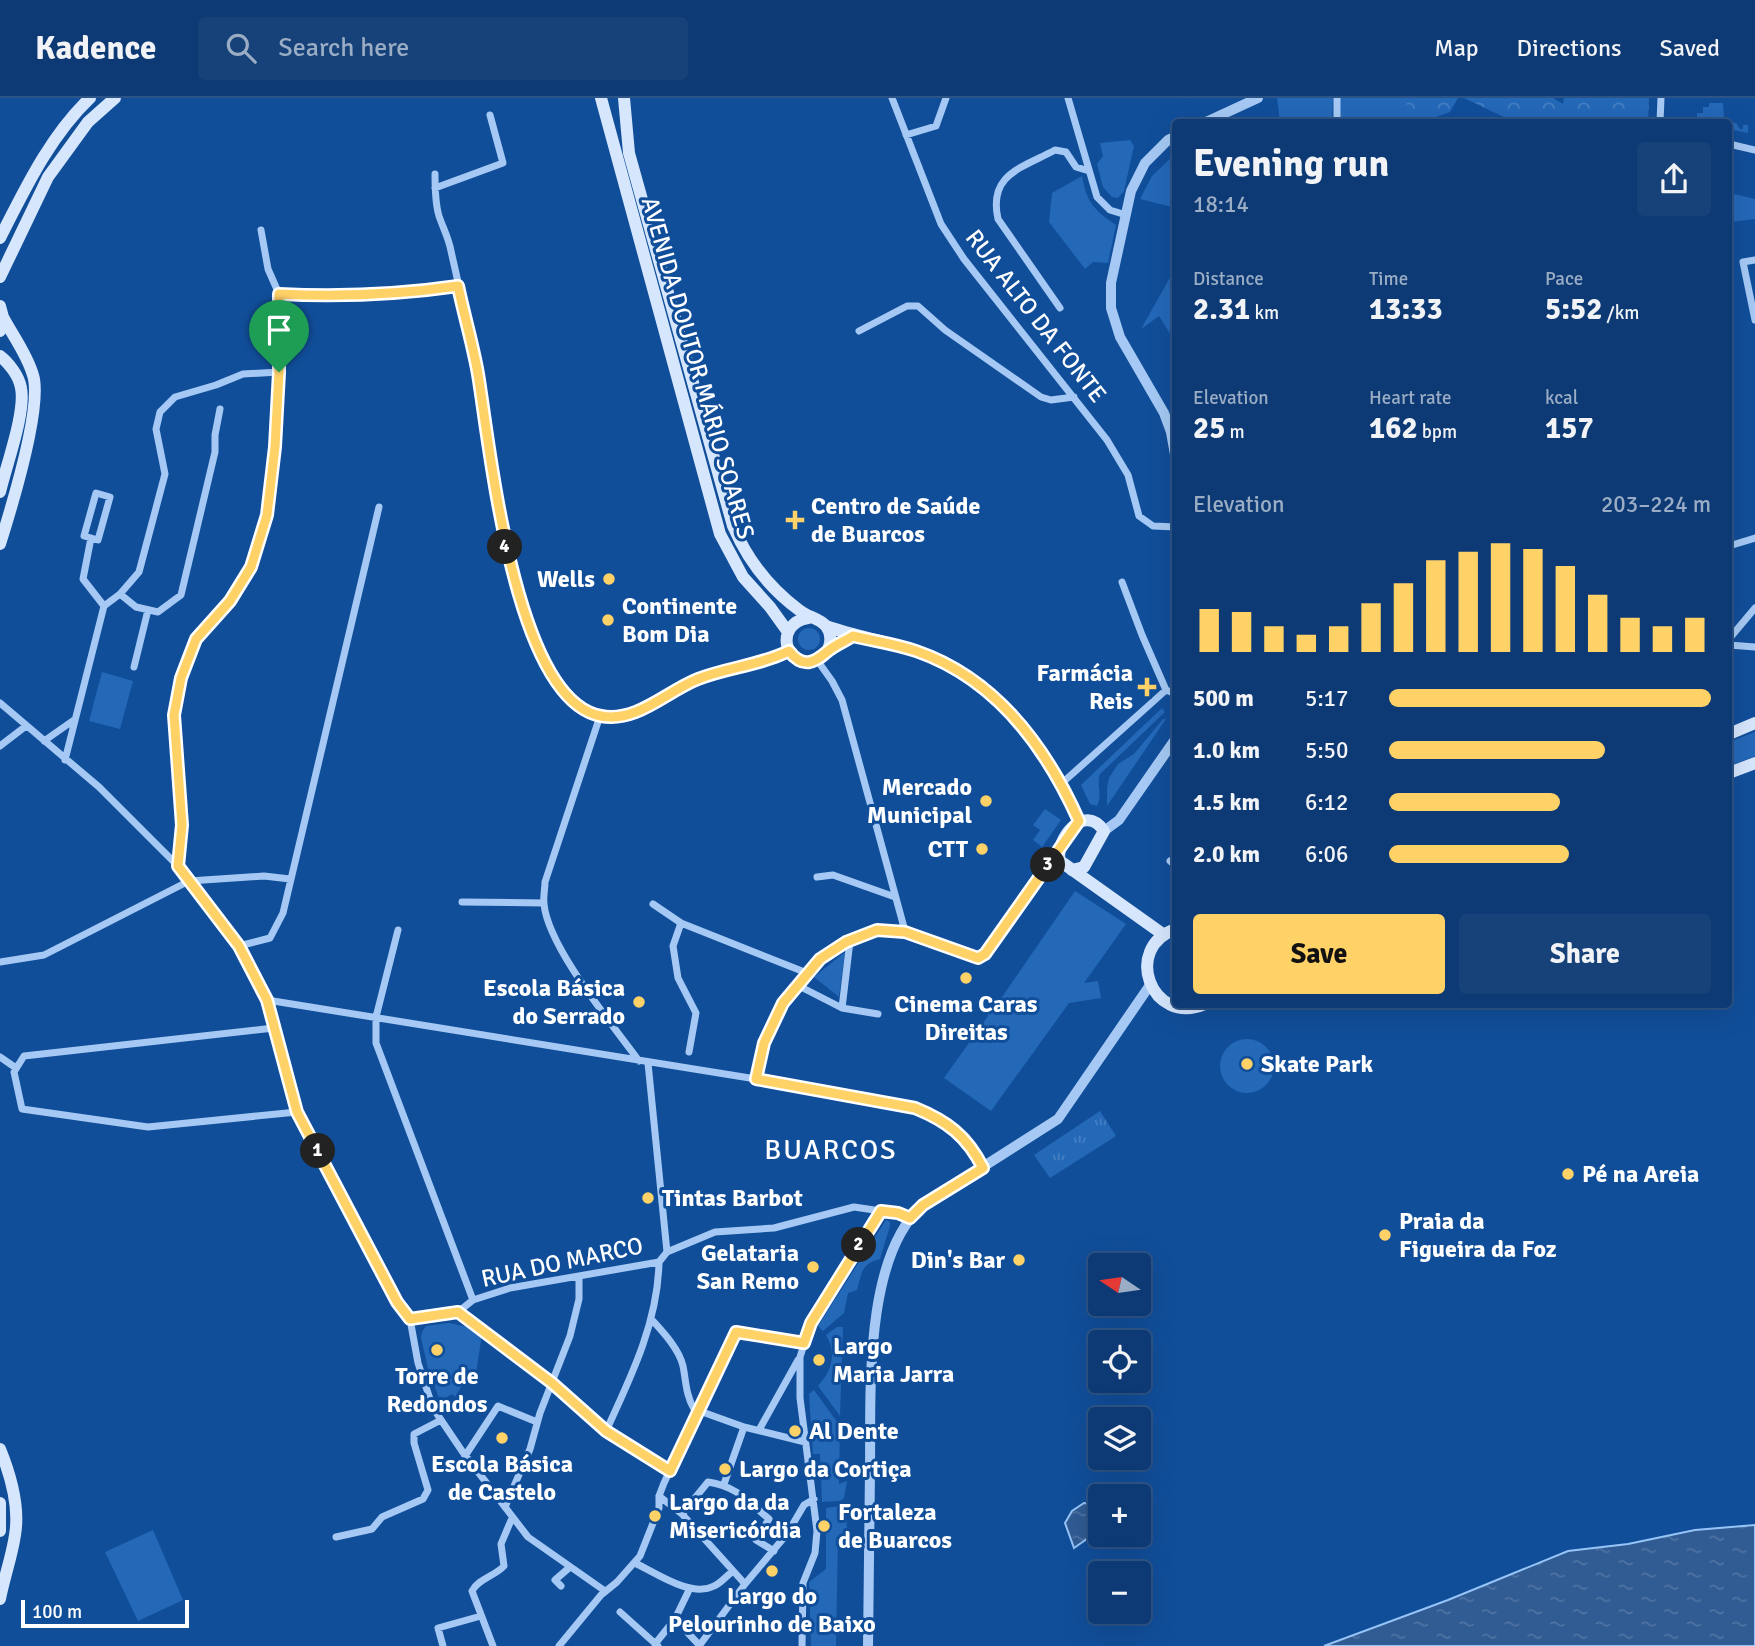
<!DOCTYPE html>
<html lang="en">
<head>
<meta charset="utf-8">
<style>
  body { margin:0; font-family:Signika,sans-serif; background:#164179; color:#f1f3f6; height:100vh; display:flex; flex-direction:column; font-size:26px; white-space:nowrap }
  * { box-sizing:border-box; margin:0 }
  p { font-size:23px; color:#9aadc5 }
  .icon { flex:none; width:38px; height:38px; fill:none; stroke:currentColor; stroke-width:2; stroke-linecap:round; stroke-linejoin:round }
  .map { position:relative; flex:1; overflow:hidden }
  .drawer { position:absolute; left:1172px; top:21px; width:560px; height:889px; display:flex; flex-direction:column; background:#0d3a74; border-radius:7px; box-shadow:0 7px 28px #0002,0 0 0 2px #2d5486 }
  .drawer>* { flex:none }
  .needle { width:46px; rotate:283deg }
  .tools { position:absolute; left:1088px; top:1155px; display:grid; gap:14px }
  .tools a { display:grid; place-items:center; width:63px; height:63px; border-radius:7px; background:#0d3a74; box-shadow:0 7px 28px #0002,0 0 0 2px #2d5486; font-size:35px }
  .scale { position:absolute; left:21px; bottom:18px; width:168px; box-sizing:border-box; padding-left:7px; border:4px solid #fff; border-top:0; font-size:19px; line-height:24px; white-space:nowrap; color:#fff; -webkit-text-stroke:5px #114e9a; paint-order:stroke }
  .pin { position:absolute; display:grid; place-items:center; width:60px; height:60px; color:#fff; margin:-72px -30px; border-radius:50% 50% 50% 0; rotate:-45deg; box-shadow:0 0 7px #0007 }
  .pin .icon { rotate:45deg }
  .km { position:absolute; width:35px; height:35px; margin:-18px; border-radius:50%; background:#222; color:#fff; font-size:19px; line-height:35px; text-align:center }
  .round { display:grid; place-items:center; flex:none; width:74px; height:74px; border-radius:7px; background:#164179 }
  .overview { display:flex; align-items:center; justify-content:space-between; height:119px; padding:0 21px }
  h1 { font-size:38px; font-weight:700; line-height:52px }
  .figures { display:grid; grid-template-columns:repeat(3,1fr); gap:10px; height:119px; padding:7px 21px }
  .figures div { display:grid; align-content:center }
  .figures b { font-size:30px; font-weight:700 }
  .figures small { font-size:19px; font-weight:400 }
  .figures p { font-size:19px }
  .chart { height:196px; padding:14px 21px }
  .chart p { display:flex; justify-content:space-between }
  .chart svg { width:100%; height:126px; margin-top:7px; stroke:#ffd268; stroke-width:6 }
  .button { display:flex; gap:14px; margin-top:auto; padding:14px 21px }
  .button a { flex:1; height:80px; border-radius:7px; background:#ffd268; color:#111; font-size:28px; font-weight:700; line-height:80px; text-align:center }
  .button a+a { background:#164179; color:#f1f3f6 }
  ul { padding:0 21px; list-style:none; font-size:23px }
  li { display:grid; grid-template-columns:112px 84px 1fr; align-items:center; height:52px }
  li i { height:18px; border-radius:9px; background:#ffd268 }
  header { display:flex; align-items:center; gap:42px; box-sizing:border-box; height:98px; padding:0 35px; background:#0d3a74; border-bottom:2px solid #2d5486 }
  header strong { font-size:33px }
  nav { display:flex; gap:38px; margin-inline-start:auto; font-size:24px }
  .search { width:490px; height:63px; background:#164179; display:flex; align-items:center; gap:18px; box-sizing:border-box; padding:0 24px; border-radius:7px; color:#9aadc5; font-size:26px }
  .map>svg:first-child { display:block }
</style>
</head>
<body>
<header>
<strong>Kadence</strong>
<div class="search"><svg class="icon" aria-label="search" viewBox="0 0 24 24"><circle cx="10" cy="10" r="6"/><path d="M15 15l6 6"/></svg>Search here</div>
<nav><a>Map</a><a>Directions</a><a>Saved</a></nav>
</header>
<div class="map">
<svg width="1755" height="1548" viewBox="0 0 1755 1548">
  <defs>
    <pattern id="forest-crowns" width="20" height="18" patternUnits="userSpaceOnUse" patternTransform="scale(1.75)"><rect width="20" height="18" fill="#2468b8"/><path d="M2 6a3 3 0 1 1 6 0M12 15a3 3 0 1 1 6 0" fill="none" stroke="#457fc3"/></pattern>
    <pattern id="park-tufts" width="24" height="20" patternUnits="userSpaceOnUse" patternTransform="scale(1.75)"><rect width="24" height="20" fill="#2468b8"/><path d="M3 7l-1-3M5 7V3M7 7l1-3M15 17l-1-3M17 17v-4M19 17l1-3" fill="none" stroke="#457fc3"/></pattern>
    <pattern id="water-ripples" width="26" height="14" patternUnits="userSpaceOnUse" patternTransform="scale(1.75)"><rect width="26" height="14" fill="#305b93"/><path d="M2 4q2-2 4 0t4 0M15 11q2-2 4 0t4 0" fill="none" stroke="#4f74a3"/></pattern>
  </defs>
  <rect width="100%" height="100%" fill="#114e9a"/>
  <path fill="#2468b8" d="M 1333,0 L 1332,24 L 1280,24 L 1277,0 Z
    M 1339,0 L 1409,0 L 1402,15 L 1403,24 L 1340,24 Z
    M 1709,5 L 1723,5 L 1724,21 L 1729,21 L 1730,24 L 1736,25 L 1740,31 L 1743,31 L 1743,27 L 1748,27 L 1748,35 L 1729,31 L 1729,24 L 1697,24 L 1697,15 L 1703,15 L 1703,9 L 1709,9 Z
    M 1130,42 L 1134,48 L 1124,93 L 1118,100 L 1112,99 L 1103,89 L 1097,66 L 1103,58 L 1100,45 Z
    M 1176,55 L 1176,110 L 1140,101 L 1152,78 Z
    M 1082,78 C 1087,105 1094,112 1116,127 L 1108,165 L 1093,164 L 1085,171 L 1049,124 L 1052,95 Z
    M 1729,95 L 1755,101 L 1755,121 L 1731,124 L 1729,123 Z
    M 1176,169 L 1176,241 L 1174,242 L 1159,218 L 1141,231 Z
    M798 541a11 11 0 1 1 22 0a11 11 0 1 1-22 0Z
    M 102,574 L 133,583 L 120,631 L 89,623 Z
    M 1162,610 L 1165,614 L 1100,676 C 1096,687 1103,696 1097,708 L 1090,706 L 1081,687 Z
    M 1163,621 L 1166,621 L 1107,708 L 1107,690 L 1109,680 L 1118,666 L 1134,656 Z
    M 1755,634 L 1755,658 L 1729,668 L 1729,644 Z
    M 1045,711 L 1061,722 L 1042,749 L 1033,742 L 1040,732 L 1033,727 Z
    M 1075,793 L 1126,826 L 1084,885 L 1098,883 L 1101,900 L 1069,905 L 991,1013 L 944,980 L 988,918 L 985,902 L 1002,899 Z
    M 845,854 L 839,899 L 814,879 Z
    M1220 968a27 27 0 1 1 54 0a27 27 0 1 1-54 0Z
    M 886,1122 L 890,1124 L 890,1128 L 880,1161 C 861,1166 862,1174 857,1192 L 848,1195 L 844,1215 L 823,1233 L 818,1228 Z
    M 449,1225 L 468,1229 L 482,1236 L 475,1282 L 468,1278 L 455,1299 L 452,1296 L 440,1303 L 433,1284 L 431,1284 L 421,1240 L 422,1234 L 426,1228 Z
    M 837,1229 L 843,1229 L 840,1318 L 818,1288 C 832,1273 837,1255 826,1237 Z
    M 814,1292 L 840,1328 L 839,1386 L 847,1383 L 844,1400 L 840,1403 L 822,1404 L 820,1356 L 813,1356 L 809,1296 Z
    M 839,1408 L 846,1411 L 847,1433 L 838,1439 L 836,1548 L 811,1548 L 809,1484 L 826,1471 L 826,1410 Z
    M 153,1432 L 183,1502 L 138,1523 L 105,1454 Z"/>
  <path fill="url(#forest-crowns)" d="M 1409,0 L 1458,0 L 1450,14 L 1422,24 L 1403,24 L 1402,15 Z
    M 1464,0 L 1553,0 L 1563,6 L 1564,0 L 1649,0 L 1648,24 L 1507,24 L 1506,20 Z"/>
  <path fill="url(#park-tufts)" d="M 1100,1013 L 1116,1038 L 1050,1080 L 1034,1057 Z"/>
  <path fill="url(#water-ripples)" stroke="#96c4f7" stroke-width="2" d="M 1084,1405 L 1101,1408 L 1101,1431 L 1074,1450 L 1065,1425 L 1072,1413 Z
    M 1755,1427 L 1755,1548 L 1324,1548 L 1448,1502 L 1568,1453 L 1628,1446 L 1695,1432 Z"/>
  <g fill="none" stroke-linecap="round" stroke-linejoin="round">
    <path stroke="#a5c9f4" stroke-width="7" d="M 892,0 L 941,126 L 964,161 L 1107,342 L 1128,377 L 1139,418 L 1153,428 L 1176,429
      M 1068,0 L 1097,99 L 1110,112 L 1126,117
      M 1337,0 L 1337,24
      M 1660,24 L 1661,0
      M 906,37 L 936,28 L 946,0
      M 1729,46 L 1755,52
      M 435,76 C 435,90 435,105 439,118 C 443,130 449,141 451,153 C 460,193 469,232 477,272 C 496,371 499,474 547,565 C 558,587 574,613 601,618 C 637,625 667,593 698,581 C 729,568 758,568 789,553
      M 435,90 L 503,65 L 490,17
      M 1755,162 L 1743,164 L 1755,222
      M 279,196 C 341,199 396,197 458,188
      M 1060,210 L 998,121 C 988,76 1022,70 1055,52 L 1066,54 L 1076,69 L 1089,73
      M 859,233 L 907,208 L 918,208 L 945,232 L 1041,299 L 1051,302 L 1074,299
      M 96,395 L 110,399 L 98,442 L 84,438 Z
      M 91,440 L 83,481 L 104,508
      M 1729,448 L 1755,440
      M 1122,484 L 1142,537 L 1166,592 L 1176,596
      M 120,496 L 136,509 L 158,514 L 181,497 L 215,354 L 215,337 L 220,311
      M 1729,541 L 1755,510
      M 1729,547 L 1755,549
      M 817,562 L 832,583 L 842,602 L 905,833
      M 134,569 L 148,512
      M 0,605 L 99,689 L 178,768 L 239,848 L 267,902 L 297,1014 L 397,1204 L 410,1221 L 418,1265 L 433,1310 L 462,1353 L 528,1439 L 605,1493
      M 600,618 L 545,784 C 545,791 543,799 544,806 C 548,849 612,926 639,963
      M 44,643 L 74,622
      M 0,648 L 26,628
      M 65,662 L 104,508 L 120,496 L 139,474 L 165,376 L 156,331 L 160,314 L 175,299 L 216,287 L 243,276 L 279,274
      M 1061,686 L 1166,592
      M 1170,763 L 1176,768
      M 178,768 L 182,727 L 174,617 L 181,581 L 196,541 L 230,503 L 251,469 L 267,417 L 275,350 L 279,274 L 279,196 L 268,171 L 261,132
      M 817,779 L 833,777 L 895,799
      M 462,804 L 544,805
      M 653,806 L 681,825 L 807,875
      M 681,825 L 673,848 L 678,880 L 696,915 L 689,954
      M 398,832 L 376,919 L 376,945 L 473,1202 L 458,1214
      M 239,848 L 270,840 L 283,815 L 379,409
      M 0,864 L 44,857 L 189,783 L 264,778 L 290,781
      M 797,887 L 842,910 L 878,916
      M 267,902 L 756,981 L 915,1010 C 947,1023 967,1038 983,1070
      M 842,910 L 850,843
      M 274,930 L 24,958 L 14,974 L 22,1011 L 148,1029 L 297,1014
      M 0,959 L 16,970
      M 648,965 L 667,1154
      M 756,981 L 764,945 L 783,905 L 820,861 L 846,844 L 877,832 L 905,833 L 978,860 L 985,856 L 1058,754
      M 659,1164 L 667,1154 L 715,1134 L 774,1130 L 854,1109 L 881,1113
      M 473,1202 L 510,1190 L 659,1164
      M 410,1221 L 458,1214 L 552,1285 L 606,1333 L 670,1373
      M 652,1222 C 663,1234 679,1251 683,1268 C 686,1283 686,1298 694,1311 L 744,1329 L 805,1344
      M 759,1332 L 798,1262
      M 606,1333 C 631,1279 658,1224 659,1164
      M 465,1358 L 498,1308 L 537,1324
      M 724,1386 L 744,1329
      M 659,1398 L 682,1416 L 745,1486
      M 505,1409 L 530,1351 L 540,1315 L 570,1238 L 579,1201 L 579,1178
      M 682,1416 L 708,1384 C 736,1388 748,1403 769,1421 L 756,1442 L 774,1453
      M 336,1439 L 372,1431 L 382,1419 L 423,1401 L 428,1392 L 414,1345 L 414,1336 L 441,1322
      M 635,1465 C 656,1475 691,1500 714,1488 C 721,1485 726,1478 732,1474
      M 561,1488 L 555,1482 L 570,1469
      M 620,1514 L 658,1548
      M 675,1521 L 700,1548
      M 655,1546 L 675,1521 L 690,1490
      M 443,1548 L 438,1530 L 481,1518
      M 493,1548 L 472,1493 C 478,1481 495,1478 504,1468 L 501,1446 L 512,1420
      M 559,1548 L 601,1497 L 617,1484 L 640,1458 L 659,1410 L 659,1398 L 664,1385 L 736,1234 L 804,1246
      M 699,1548 L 745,1486 L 787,1436 L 804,1407 L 814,1401
      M 802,1548 L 803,1485 L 815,1455 L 817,1433 L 800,1300 L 800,1259 L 811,1225 L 881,1113 L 898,1115 L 910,1120"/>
    <path stroke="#a5c9f4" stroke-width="10" d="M 1206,24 L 1258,0
      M 1176,38 L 1168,42 L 1145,65 L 1131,93 L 1111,185 L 1111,210 L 1120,239 L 1164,315 L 1171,334 L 1176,362
      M 1104,733 L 1119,722 L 1176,640
      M 868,1548 C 869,1489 869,1431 870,1372 C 871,1299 863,1159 923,1107 L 1058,1021 L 1150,887"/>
    <path stroke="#d5e6fd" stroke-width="12" d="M 601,0 L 720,436 L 743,479 L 770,509 L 788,534
      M 624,0 L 629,55 L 733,428 C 748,463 769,490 799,512 C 807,519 819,520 826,528 C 835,540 829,559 815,563 C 785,572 773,526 808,520
      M 0,140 C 25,91 50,38 90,0
      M 0,179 L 48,79 L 88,24 L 115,0
      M 0,208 L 3,219 L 0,233
      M 0,258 C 9,265 19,278 21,290 C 26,314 6,368 0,394
      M 0,446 C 11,411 43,309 33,277 C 27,256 13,238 3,219
      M 826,528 C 856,539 888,543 918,554 C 996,583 1047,649 1079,723
      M 1729,636 L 1755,625
      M 1729,675 L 1755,665
      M 1072,772 L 1084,769 L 1104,733 C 1084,703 1054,743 1060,763 L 1164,837
      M 1176,831 C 1122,849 1151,929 1205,906
      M 0,1351 C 11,1378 20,1408 15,1437 C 12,1458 4,1480 0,1501
      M 0,1405 L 0,1433"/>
  </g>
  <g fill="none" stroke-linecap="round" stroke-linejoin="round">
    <defs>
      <path id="route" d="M 458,188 C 464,217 473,247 478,276 C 490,348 514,602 601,618 C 637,625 667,593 698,581 C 729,569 758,568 789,553 C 803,571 814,565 828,553 C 835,547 845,543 853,538 C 874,543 896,546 916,553 C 995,580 1046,649 1079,723 L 985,856 L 978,860 L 905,834 L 877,832 L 846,844 L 820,861 L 783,905 L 764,945 L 756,981 L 915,1010 C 947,1023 967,1038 983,1070 L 923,1107 L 910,1120 L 898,1115 L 881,1113 L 811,1225 L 804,1245 L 736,1234 L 670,1373 L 606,1333 L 552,1285 L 458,1214 L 410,1221 L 397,1204 L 297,1014 L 267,902 L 239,848 L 178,768 L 182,727 L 174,617 L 181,580 L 196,541 L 230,503 L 251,469 L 267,417 L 275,349 L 279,274 L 279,196 C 341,199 396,197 458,188 Z"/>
    </defs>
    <use href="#route" stroke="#fff" stroke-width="14"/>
    <use href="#route" stroke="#ffd268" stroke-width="9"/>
  </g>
  <g fill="#ffd268" stroke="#114e9a" stroke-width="2.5">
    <path d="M791.5 411.5h7v7h7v7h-7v7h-7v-7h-7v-7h7z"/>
    <circle cx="609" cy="481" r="7"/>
    <circle cx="608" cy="522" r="7"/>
    <path d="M1143.5 578.5h7v7h7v7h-7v7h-7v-7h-7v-7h7z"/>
    <circle cx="986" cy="703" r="7"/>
    <circle cx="982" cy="751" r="7"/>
    <circle cx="966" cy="880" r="7"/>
    <circle cx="639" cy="904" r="7"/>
    <circle cx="1247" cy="966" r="7"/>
    <circle cx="1568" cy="1076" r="7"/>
    <circle cx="648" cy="1100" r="7"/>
    <circle cx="1385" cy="1137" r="7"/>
    <circle cx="1019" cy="1162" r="7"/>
    <circle cx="813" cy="1169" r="7"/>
    <circle cx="437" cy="1252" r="7"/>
    <circle cx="819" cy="1262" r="7"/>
    <circle cx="795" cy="1333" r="7"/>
    <circle cx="502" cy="1340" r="7"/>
    <circle cx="725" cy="1371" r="7"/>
    <circle cx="655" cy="1418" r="7"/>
    <circle cx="824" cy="1428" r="7"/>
    <circle cx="772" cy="1473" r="7"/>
  </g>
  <g text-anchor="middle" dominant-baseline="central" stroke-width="6" stroke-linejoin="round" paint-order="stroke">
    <g font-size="24" fill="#fff" stroke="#114e9a">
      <text transform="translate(1036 218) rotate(52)">RUA ALTO DA FONTE</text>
      <text transform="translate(698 270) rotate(74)">AVENIDA DOUTOR MÁRIO SOARES</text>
      <text transform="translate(562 1164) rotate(-12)">RUA DO MARCO</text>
    </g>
    <g font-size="24" font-weight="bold" fill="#fff" stroke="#114e9a" text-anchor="start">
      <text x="811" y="408">Centro de Saúde<tspan x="811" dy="28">de Buarcos</tspan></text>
      <text x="595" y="481" text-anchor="end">Wells</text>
      <text x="622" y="508">Continente<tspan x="622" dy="28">Bom Dia</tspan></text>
      <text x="1133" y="575" text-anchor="end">Farmácia<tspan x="1133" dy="28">Reis</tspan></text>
      <text x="972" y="689" text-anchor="end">Mercado<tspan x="972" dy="28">Municipal</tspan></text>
      <text x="968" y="751" text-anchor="end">CTT</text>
      <text x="625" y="890" text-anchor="end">Escola Básica<tspan x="625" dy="28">do Serrado</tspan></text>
      <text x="966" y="906" text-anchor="middle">Cinema Caras<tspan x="966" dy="28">Direitas</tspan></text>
      <text x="1261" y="966">Skate Park</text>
      <text x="1582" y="1076">Pé na Areia</text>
      <text x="662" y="1100">Tintas Barbot</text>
      <text x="1399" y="1123">Praia da<tspan x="1399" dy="28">Figueira da Foz</tspan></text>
      <text x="799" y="1155" text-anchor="end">Gelataria<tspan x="799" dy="28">San Remo</tspan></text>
      <text x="1005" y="1162" text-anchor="end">Din's Bar</text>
      <text x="833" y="1248">Largo<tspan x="833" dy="28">Maria Jarra</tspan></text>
      <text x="437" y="1278" text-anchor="middle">Torre de<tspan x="437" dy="28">Redondos</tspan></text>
      <text x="809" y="1333">Al Dente</text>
      <text x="502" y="1366" text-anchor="middle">Escola Básica<tspan x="502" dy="28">de Castelo</tspan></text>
      <text x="739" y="1371">Largo da Cortiça</text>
      <text x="669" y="1404">Largo da da<tspan x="669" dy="28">Misericórdia</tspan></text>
      <text x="838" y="1414">Fortaleza<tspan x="838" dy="28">de Buarcos</tspan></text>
      <text x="772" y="1498" text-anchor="middle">Largo do<tspan x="772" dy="28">Pelourinho de Baixo</tspan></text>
    </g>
    <g font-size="28" letter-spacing="2" fill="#fff" stroke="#114e9a">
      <text x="831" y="1052">BUARCOS</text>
    </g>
  </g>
</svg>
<div class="tools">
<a><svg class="needle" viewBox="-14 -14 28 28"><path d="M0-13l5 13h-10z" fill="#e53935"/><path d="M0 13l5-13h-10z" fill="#9aadc5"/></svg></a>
<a><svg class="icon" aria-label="locate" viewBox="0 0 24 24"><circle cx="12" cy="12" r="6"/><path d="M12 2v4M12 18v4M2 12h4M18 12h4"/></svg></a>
<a><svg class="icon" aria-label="layers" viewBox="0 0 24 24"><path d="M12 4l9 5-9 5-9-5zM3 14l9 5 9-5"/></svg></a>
<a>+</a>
<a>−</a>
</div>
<div class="scale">100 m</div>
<div class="pin" style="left:279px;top:274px;background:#1e9e55"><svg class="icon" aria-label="arrive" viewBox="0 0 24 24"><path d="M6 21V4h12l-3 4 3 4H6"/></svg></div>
<b class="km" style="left:318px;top:1053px">1</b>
<b class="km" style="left:859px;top:1147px">2</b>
<b class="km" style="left:1048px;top:767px">3</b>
<b class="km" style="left:505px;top:449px">4</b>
<section class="drawer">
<div class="overview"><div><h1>Evening run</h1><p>18:14</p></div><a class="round"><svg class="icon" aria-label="share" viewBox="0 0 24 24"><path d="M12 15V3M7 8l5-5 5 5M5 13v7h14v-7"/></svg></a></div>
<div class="figures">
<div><p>Distance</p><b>2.31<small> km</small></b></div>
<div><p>Time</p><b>13:33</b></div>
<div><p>Pace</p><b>5:52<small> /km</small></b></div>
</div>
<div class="figures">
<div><p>Elevation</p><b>25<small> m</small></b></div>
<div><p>Heart rate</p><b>162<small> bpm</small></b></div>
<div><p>kcal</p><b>157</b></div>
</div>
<div class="chart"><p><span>Elevation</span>203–224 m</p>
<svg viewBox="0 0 160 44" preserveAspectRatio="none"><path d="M5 44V29M15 44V30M25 44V35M35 44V38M45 44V35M55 44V27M65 44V20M75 44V12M85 44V9M95 44V6M105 44V8M115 44V14M125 44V24M135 44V32M145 44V35M155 44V32"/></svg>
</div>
<ul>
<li><b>500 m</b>5:17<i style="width:100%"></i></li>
<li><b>1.0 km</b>5:50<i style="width:67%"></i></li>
<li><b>1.5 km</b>6:12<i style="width:53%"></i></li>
<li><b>2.0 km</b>6:06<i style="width:56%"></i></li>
</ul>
<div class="button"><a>Save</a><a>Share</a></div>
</section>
</div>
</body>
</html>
